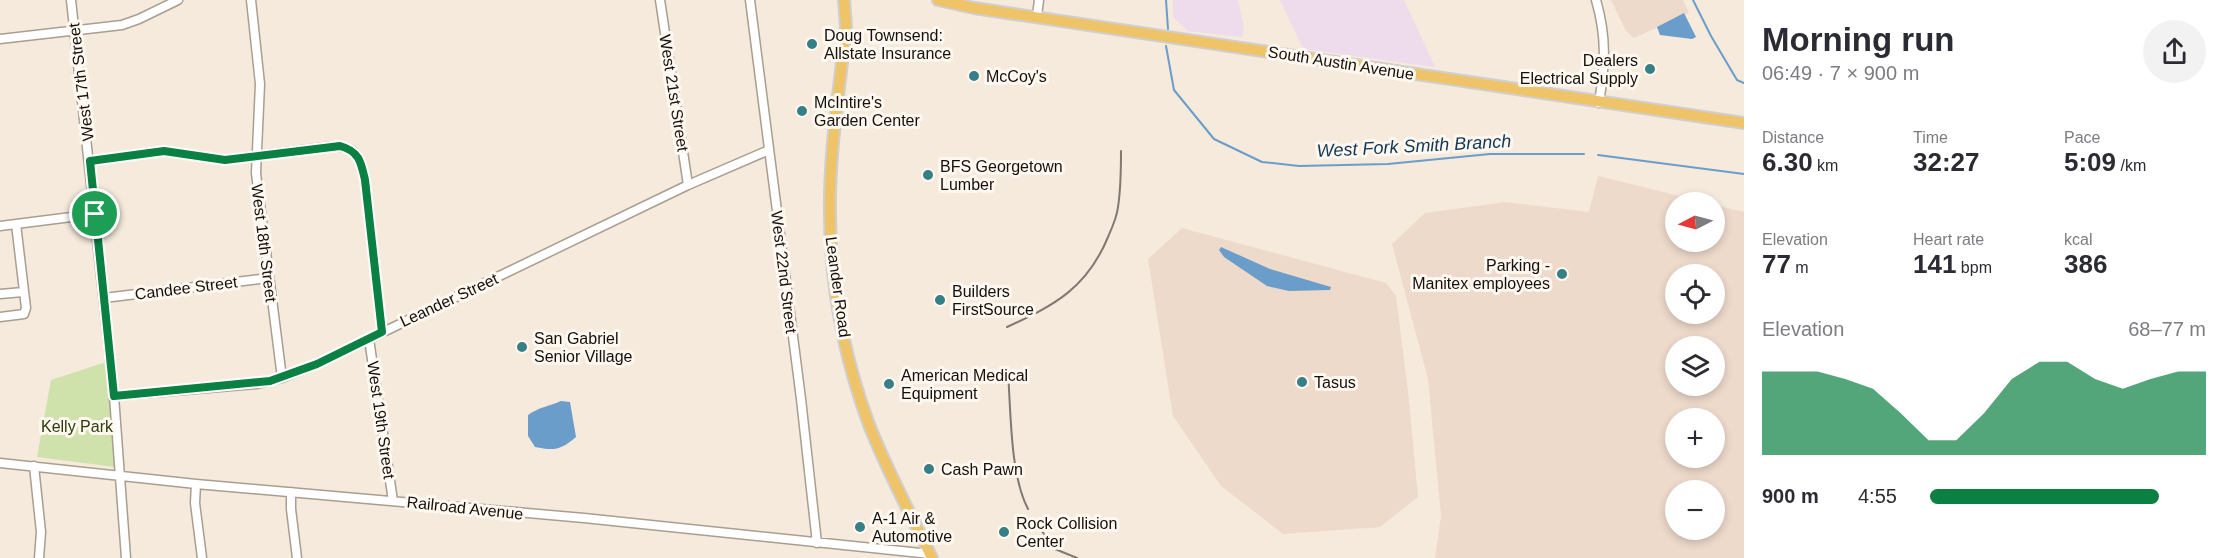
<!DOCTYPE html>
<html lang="en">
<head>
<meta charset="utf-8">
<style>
  body { margin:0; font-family:Arial,sans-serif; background:#f2f2f3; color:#2b2b33; height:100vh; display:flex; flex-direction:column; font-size:22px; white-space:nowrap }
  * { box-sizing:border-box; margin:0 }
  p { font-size:20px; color:#7c7c81 }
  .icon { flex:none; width:33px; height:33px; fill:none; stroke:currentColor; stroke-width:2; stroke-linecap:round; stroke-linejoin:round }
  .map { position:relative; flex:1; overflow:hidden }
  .drawer { display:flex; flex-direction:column; background:#fff; width:480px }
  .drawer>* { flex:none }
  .needle { width:39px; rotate:264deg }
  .controls { position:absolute; left:1665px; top:192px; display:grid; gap:12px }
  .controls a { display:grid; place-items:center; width:60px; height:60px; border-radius:50%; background:#fff; box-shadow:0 3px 9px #0003; font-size:30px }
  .pin { position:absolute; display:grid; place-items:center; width:51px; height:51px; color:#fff; margin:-26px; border:3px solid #fff; border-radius:50%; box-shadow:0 2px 6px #0007 }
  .round { display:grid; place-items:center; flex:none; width:63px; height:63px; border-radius:32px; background:#f2f2f3 }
  .summary { display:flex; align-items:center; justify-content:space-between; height:102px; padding:0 18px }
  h1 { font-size:33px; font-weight:600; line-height:45px }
  .figures { display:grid; grid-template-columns:repeat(3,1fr); gap:9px; height:102px; padding:6px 18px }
  .figures div { display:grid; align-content:center }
  .figures b { font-size:26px; font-weight:600 }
  .figures small { font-size:16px; font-weight:400 }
  .figures p { font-size:16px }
  .chart { height:168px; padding:12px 18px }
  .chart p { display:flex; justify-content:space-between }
  .chart svg { width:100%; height:108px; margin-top:6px; fill:#0b8043; opacity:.7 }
  ul { padding:0 18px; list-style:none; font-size:20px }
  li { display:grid; grid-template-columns:96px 72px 1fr; align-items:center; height:45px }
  li i { height:15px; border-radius:8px; background:#0b8043 }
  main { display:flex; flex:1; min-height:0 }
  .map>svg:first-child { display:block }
</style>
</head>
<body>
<main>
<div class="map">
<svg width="1744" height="558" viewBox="0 0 1744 558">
  <rect width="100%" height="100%" fill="#f5eadc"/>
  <path fill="#eedbec" d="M 1173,0 L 1238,0 L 1244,28 L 1242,37 L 1188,31 L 1173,17 Z
    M 1280,0 L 1404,0 L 1435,67 L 1303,49 Z"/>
  <path fill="#eedacb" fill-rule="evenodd" d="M 1611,0 L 1683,0 L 1689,13 L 1634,38 L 1626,31 Z
    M 1598,176 L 1704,202 L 1676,202 L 1676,242 L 1714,242 L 1715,205 L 1744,212 L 1744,558 L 1435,558 L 1441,516 L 1428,379 L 1392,244 L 1425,213 L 1506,202 L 1589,212 ZM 1676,274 L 1714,274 L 1714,314 L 1676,314 ZM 1676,346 L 1714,346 L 1714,386 L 1676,386 ZM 1676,418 L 1714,418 L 1714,458 L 1676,458 ZM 1676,490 L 1714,490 L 1714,530 L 1676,530 Z
    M 1182,228 L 1386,283 L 1396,296 L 1409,400 L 1418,497 L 1380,527 L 1283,534 L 1221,486 L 1173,416 L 1148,259 Z"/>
  <path fill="#d0e2ac" d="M 106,362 L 115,467 L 37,457 L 51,380 Z"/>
  <path fill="#6a9dc9" d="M 1684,13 L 1696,37 L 1692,39 L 1660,35 L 1657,27 Z
    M 1221,247 L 1270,269 L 1331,287 L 1330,290 L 1289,291 L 1267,286 L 1224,257 L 1219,250 Z
    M 561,401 L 570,402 L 576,437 C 561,450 554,451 535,447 L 528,436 L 528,415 C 539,407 550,406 561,401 Z"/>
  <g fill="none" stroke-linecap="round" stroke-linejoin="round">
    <path stroke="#6a9dc9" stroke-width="2" d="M 1166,0 L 1168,29
      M 1693,0 L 1711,36 L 1737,80 L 1744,83
      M 1166,46 L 1174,90 L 1214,139 L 1262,162 L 1299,166 L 1388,164 L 1490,154 L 1584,154
      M 1598,155 L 1744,174"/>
    <defs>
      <path id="minor" d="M 71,0 L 114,396 L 126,558
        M 251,0 L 260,84 L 256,173 L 282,378
        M 660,0 L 688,185
        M 750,0 L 801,399 L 817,543
        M 1596,0 C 1607,38 1605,65 1599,103
        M 1037,16 L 1039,0
        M 0,39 L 122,25 L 139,19 L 178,0
        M 90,161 L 164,151 L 225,160 L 327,147 C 355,144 360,155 365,180 L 382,332
        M 0,226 L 95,214
        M 0,294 L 23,292
        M 104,298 L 268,278
        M 0,317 L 24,314 L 26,308 L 16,224
        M 369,339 L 393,501
        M 114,396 L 257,384 L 282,378 L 317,364 L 688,185 L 769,150
        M 0,463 L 196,484 L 584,518 L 930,554
        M 34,466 L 41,532 L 39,558
        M 196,484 L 195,503 L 202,558
        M 291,492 L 291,509 L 297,558"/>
      <path id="major" d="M 844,0 L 846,26 C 840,88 829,150 830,212 C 830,283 844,356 868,422 C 886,469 910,513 932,558
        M 938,0 L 974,8 L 1744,123"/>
    </defs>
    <use href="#minor" stroke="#a89e91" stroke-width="11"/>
    <use href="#major" stroke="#d0cfce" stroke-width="14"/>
    <use href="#minor" stroke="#fff" stroke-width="8"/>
    <use href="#major" stroke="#efc368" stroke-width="10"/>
    <path stroke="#817971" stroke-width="2" d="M 1007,327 C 1055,305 1087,288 1108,237 C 1112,228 1117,217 1118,207 C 1121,188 1121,169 1121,151
      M 1008,373 C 1011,412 1010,475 1028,509
      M 1033,519 L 1055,549 L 1077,558"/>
  </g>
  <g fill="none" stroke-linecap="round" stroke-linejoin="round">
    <defs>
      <path id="route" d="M 340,146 C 359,151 361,162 365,180 L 382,332 L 317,364 L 270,381 L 114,396 L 90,161 L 164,151 L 225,160 Z"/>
    </defs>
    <use href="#route" stroke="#fff" stroke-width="12"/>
    <use href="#route" stroke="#0b8043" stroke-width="8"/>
  </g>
  <g fill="#377f86" stroke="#fff8f0" stroke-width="2">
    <circle cx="812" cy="44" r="6"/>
    <circle cx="1650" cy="69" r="6"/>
    <circle cx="974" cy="76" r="6"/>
    <circle cx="802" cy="111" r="6"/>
    <circle cx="928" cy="175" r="6"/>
    <circle cx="1562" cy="274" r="6"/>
    <circle cx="940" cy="300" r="6"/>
    <circle cx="522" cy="347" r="6"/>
    <circle cx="1302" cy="382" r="6"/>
    <circle cx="889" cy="384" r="6"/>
    <circle cx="929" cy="469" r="6"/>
    <circle cx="860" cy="527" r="6"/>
    <circle cx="1004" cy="532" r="6"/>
  </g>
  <g text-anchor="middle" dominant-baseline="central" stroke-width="6" stroke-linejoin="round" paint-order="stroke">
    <g font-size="16" fill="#14100c" stroke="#fff8f0" text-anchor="start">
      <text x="824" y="35">Doug Townsend:<tspan x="824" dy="18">Allstate Insurance</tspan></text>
      <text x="1638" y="60" text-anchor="end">Dealers<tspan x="1638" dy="18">Electrical Supply</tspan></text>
      <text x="986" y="76">McCoy's</text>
      <text x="814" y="102">McIntire's<tspan x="814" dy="18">Garden Center</tspan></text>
      <text x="940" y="166">BFS Georgetown<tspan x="940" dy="18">Lumber</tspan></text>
      <text x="1550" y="265" text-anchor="end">Parking -<tspan x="1550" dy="18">Manitex employees</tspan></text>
      <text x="952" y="291">Builders<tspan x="952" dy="18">FirstSource</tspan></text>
      <text x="534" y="338">San Gabriel<tspan x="534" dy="18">Senior Village</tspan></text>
      <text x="901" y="375">American Medical<tspan x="901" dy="18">Equipment</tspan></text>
      <text x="1314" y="382">Tasus</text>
      <text x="941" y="469">Cash Pawn</text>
      <text x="872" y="518">A-1 Air &amp;<tspan x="872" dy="18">Automotive</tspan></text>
      <text x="1016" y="523">Rock Collision<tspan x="1016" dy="18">Center</tspan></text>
    </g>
    <g font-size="16" fill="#14100c" stroke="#fff8f0">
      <text transform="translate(1341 63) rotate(9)">South Austin Avenue</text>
      <text transform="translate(81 82) rotate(-97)">West 17th Street</text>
      <text transform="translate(674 93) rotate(81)">West 21st Street</text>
      <text transform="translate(264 243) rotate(83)">West 18th Street</text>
      <text transform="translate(784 272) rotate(83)">West 22nd Street</text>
      <text transform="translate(838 287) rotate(82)">Leander Road</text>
      <text transform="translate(186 288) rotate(-7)">Candee Street</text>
      <text transform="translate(449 300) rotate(-25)">Leander Street</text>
      <text transform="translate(381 420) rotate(82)">West 19th Street</text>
      <text transform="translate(465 508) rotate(6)">Railroad Avenue</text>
    </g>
    <g font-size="16" fill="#2f3b0c" stroke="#fff8f0">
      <text x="77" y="426">Kelly Park</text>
    </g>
    <g font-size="18" font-style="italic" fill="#113856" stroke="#fff8f0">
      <text transform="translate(1414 146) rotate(-3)">West Fork Smith Branch</text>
    </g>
  </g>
</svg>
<div class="controls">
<a><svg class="needle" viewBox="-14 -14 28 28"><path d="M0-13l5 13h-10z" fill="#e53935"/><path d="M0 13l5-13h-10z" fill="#7c7c81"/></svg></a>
<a><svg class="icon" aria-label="locate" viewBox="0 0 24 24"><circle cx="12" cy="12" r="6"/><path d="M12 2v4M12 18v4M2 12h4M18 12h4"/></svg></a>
<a><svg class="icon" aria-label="layers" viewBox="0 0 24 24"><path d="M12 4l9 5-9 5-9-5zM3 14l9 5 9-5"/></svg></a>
<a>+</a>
<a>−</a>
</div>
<div class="pin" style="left:95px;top:214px;background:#1e9e55"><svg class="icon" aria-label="arrive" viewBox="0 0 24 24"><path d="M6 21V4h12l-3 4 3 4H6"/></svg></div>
</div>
<section class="drawer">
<div class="summary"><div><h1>Morning run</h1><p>06:49 · 7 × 900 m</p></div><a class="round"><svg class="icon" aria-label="share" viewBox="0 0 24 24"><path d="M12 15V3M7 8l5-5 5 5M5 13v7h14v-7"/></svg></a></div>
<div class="figures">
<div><p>Distance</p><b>6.30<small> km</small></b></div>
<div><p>Time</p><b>32:27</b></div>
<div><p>Pace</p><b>5:09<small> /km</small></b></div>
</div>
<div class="figures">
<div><p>Elevation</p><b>77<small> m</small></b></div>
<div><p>Heart rate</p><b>141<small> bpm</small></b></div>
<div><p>kcal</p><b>386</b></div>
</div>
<div class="chart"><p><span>Elevation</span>68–77 m</p>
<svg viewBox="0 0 160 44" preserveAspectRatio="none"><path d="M0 44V10L10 10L20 10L30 13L40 17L50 27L60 38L70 38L80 27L90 13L100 6L110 6L120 13L130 17L140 13L150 10L160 10V44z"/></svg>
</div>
<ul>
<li><b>900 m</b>4:55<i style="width:83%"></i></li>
</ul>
</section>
</main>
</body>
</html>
